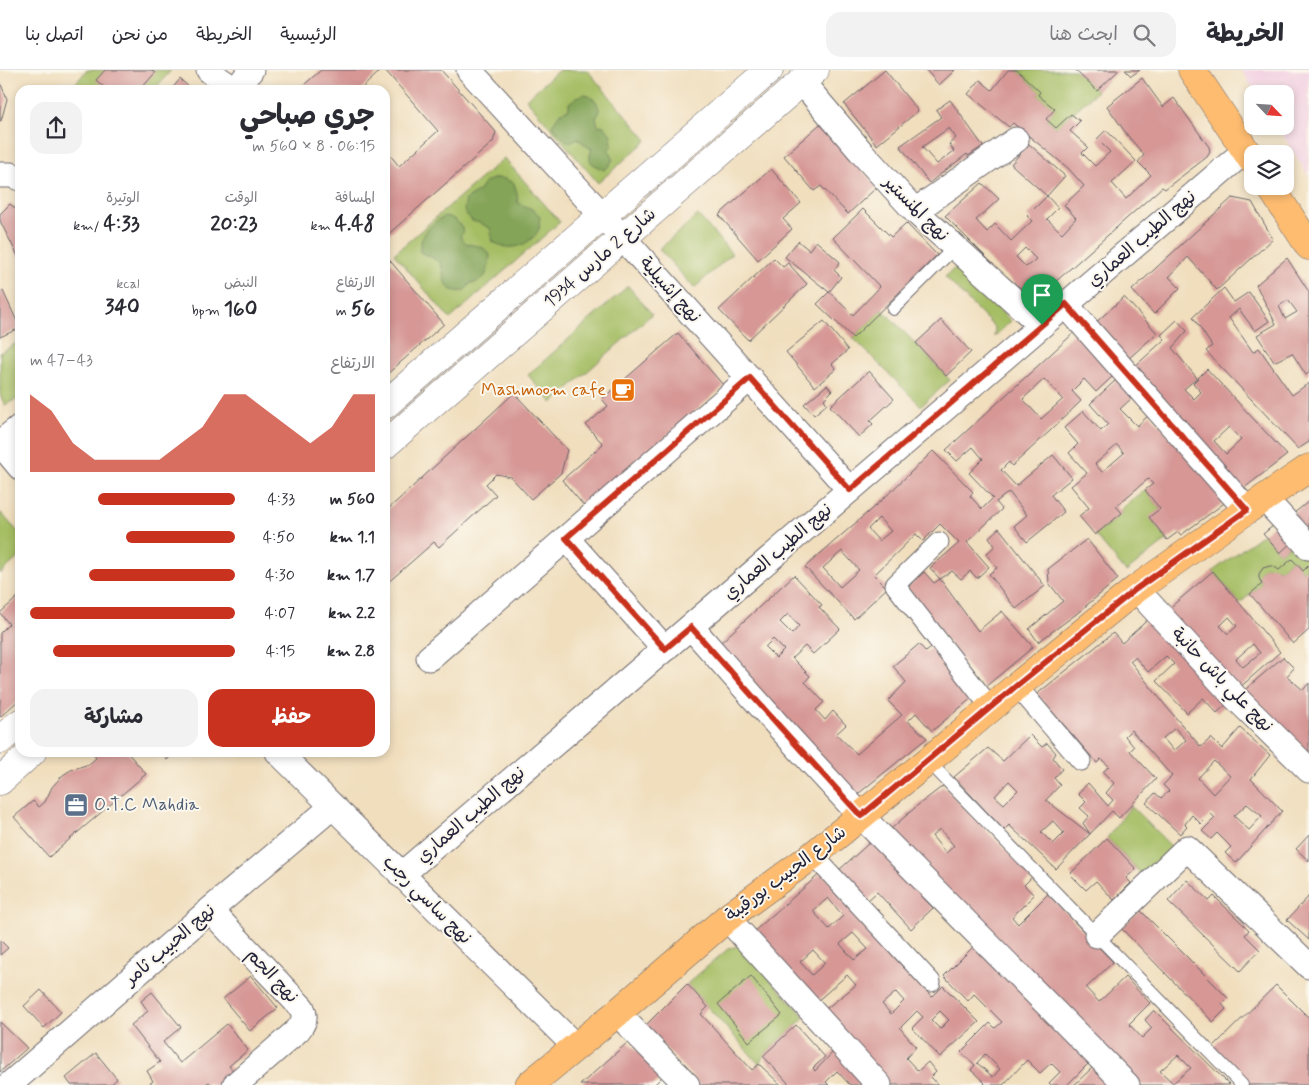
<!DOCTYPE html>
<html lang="ar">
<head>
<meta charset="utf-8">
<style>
  body { margin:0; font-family:Mynerve,"Playpen Sans Arabic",sans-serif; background:#f2f2f3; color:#2b2b33; direction:rtl; height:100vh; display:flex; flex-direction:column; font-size:19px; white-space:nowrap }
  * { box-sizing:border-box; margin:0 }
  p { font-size:16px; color:#7c7c81 }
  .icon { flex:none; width:28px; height:28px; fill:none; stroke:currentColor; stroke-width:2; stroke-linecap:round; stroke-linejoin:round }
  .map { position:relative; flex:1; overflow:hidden; direction:ltr }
  .panel { position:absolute; left:15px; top:15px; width:375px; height:672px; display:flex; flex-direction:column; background:#fff; border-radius:15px; box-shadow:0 2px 8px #0003; direction:rtl }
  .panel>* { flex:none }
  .needle { width:32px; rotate:115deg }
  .buttons { position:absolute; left:1244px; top:15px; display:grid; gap:10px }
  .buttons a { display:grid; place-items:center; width:50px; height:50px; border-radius:10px; background:#fff; box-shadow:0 2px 8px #0003; font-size:25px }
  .pin { position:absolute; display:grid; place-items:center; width:42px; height:42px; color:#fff; margin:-51px -21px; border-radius:50% 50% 50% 0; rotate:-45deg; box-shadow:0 0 5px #0007 }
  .pin .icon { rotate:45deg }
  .round { display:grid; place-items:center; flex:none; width:52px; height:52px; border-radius:15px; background:#f2f2f3 }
  .overview { display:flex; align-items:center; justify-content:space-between; height:85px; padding:0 15px }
  h1 { font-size:28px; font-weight:700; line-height:38px }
  .figures { display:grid; grid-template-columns:repeat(3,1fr); gap:8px; height:85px; padding:5px 15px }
  .figures div { display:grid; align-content:center }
  .figures b { font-size:21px; font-weight:700 }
  .figures small { font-size:14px; font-weight:400 }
  .figures p { font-size:14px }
  .chart { height:140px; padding:10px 15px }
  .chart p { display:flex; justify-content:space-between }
  .chart svg { width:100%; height:90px; margin-top:5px; fill:#c8321e; opacity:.7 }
  .action { display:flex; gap:10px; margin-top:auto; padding:10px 15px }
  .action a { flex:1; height:58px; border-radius:15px; background:#c8321e; color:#fff; font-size:20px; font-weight:700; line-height:58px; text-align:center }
  .action a+a { background:#f2f2f3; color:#2b2b33 }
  ul { padding:0 15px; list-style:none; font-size:16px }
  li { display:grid; grid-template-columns:80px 60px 1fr; align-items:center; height:38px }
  li i { height:12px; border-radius:6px; background:#c8321e }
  header { display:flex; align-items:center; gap:30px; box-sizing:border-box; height:70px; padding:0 25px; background:#fff; border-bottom:1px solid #e1e1e2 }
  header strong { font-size:24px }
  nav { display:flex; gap:28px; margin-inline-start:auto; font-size:18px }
  .search { width:350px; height:45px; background:#f2f2f3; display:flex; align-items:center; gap:12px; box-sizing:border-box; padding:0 18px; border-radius:15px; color:#7c7c81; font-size:19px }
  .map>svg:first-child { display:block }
</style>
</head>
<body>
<header>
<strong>الخريطة</strong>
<div class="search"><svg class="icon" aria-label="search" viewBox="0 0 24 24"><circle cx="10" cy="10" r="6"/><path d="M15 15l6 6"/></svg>ابحث هنا</div>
<nav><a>الرئيسية</a><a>الخريطة</a><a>من نحن</a><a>اتصل بنا</a></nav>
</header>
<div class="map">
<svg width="1309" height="1015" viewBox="0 0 1309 1015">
  <rect width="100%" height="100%" fill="#fbf7ec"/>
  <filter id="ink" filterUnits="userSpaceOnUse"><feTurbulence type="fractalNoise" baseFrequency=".02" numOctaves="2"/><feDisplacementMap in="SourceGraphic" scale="10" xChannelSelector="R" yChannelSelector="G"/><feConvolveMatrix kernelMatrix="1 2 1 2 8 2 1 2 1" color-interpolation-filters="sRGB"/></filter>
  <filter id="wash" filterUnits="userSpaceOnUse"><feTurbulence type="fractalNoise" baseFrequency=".0096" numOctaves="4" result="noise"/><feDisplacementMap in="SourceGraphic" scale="20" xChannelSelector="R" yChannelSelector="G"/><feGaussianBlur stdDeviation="1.12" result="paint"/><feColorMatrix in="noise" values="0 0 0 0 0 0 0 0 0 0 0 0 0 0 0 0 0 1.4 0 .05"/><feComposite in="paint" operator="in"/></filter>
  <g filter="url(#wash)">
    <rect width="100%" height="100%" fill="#f0debd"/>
    <path fill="#f2cfe1" d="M 1241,0 L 1309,0 L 1309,107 L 1277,56 L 1285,56 L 1285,24 L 1256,24 Z"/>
    <path fill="#a5bd63" stroke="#64704f" d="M 87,0 L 171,0 L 154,20 L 80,20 L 74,15 Z
      M 559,0 L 587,0 L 647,70 L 598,113 L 526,29 Z
      M 1017,0 L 1075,0 L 1097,21 L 1056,58 L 1046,49 L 1054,39 L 1038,25 L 1040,22 Z
      M 504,88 L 560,152 L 450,249 L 394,184 Z
      M 698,145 L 732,184 L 694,218 L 659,179 Z
      M 956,197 L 1011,251 L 994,267 L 995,258 L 945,207 Z
      M 628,216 L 652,244 L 552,333 L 528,305 Z
      M 882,239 L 950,310 L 921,336 L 853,268 Z
      M 20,271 L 20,327 L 5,335 L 0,325 L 0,283 Z
      M 1145,420 L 1160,439 L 1150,448 L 1167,470 L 1126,502 L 1095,465 L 1122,443 L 1120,440 Z
      M 0,442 L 20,464 L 20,486 L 0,504 Z
      M 1263,464 L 1280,483 L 1291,473 L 1309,492 L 1309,495 L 1303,501 L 1292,489 L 1279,500 C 1267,491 1254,501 1262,514 L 1240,533 L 1213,501 Z
      M 1131,736 L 1175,780 L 1146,809 L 1107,768 Z
      M 739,876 L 805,947 L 763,986 L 759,994 L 687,914 L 729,878 Z"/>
    <path fill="#84a459" stroke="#53634a" d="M 586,24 L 596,31 L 600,41 L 596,48 L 598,55 L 604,56 L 611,65 L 612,76 L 608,80 L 611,83 L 613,89 L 609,96 L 604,100 C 591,94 587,92 592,78 L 589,78 L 577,68 L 569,73 L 561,66 L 552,55 L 561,42 L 569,39 L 569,33 L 577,27 Z
      M 496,108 L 505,109 L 514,113 L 517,123 L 518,133 L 534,140 L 540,146 C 539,150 540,155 539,159 C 535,168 523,177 513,177 C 506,178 499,175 493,172 L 490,158 L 480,153 L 472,151 L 464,141 L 466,129 L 478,122 L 485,112 Z
      M 445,146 C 455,148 460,153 464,162 L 460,166 C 467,178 474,173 483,178 C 485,179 489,183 490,185 C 489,198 487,213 470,213 C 465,223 462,222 451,220 L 445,212 L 441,193 L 433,188 L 420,182 C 419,166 431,153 445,146 Z"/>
    <g id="blocks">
      <path fill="#d69795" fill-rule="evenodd" d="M 105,0 L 152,0 L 155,3 L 140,20 L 107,20 L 96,10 Z
        M 321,0 L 377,0 L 379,2 L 360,20 L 298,20 Z
        M 385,0 L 441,0 L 496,62 L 493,72 L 385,167 L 385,79 L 399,96 L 438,61 Z
        M 885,0 L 918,41 L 877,75 L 844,34 Z
        M 926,0 L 955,0 L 939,15 Z
        M 1008,0 L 1017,0 L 1040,22 L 1038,25 L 1055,39 L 1046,49 L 1056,58 L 1071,44 L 1080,51 L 1070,61 L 1088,77 L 1082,83 L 1095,96 L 1110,82 L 1097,69 L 1106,60 L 1136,91 L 1112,113 L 1126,129 L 1151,105 L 1138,92 L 1144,85 L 1128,66 L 1107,36 L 1142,8 L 1163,37 L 1174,28 L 1209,77 L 1210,82 L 1207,87 L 1165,119 L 1162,117 L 1035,230 L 1000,201 L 945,146 L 982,113 L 999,129 L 976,150 L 987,162 L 995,154 L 1011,171 L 1032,151 L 1027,146 L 1047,126 L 1058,138 L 1047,149 L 1062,163 L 1076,148 L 1064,135 L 1084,116 L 1068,98 L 1013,53 L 1009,57 L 968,24 L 980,10 L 992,20 ZM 1025,178 L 1036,189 L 1026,197 L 1016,187 Z
        M 1075,0 L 1119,0 L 1097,21 Z
        M 1125,0 L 1140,0 L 1131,6 Z
        M 180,9 L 192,20 L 171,20 Z
        M 0,12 L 7,29 L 1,51 L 0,51 Z
        M 950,30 L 983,76 L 968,86 L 967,84 L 929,113 L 900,76 L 941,47 L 936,40 ZM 949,58 L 956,68 L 949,74 L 954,81 L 937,94 L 922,77 Z
        M 820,54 L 877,117 L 848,144 L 821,116 L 814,121 L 784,86 Z
        M 1029,74 L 1065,106 L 1047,126 L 1011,94 Z
        M 771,99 L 801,133 L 783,149 L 792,159 L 758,190 L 719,145 Z
        M 1232,128 L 1252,132 L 1273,169 L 1217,220 L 1188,187 L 1169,207 L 1180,218 L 1154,244 L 1132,220 Z
        M 10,134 L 16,139 L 20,135 L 20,190 L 0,151 L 0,144 Z
        M 863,139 L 891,167 L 906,153 L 937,185 L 853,268 L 817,234 L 829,222 L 853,245 L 880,217 L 833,168 Z
        M 798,171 L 809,180 L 816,171 L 840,192 L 834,200 L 841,207 L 829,222 L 785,187 Z
        M 385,185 L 444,254 L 385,306 Z
        M 774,188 L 783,197 L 788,193 L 807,214 L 748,270 L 719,240 Z
        M 1287,188 L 1309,222 L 1309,303 L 1306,305 L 1292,283 L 1274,292 L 1257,265 L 1276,254 L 1256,215 ZM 1288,230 L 1297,242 L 1285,249 L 1279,236 Z
        M 1224,218 L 1234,232 L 1249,222 L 1269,251 L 1255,261 L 1239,239 L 1229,248 L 1253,282 L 1259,278 L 1292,325 L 1309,313 L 1309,372 L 1298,379 L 1206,281 L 1212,276 L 1193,247 Z
        M 3,221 L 20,258 L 0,267 L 0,222 Z
        M 1124,227 L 1157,263 L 1126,291 L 1093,255 Z
        M 941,250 L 971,282 L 946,306 L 916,273 Z
        M 1177,250 L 1187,261 L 1172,278 L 1197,308 L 1184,319 L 1194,329 L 1201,322 L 1193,313 L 1207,299 L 1287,385 L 1239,422 L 1132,299 L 1165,269 L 1161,265 ZM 1229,357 L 1241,370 L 1226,384 L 1214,371 Z
        M 824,251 L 848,280 L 832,294 L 836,299 L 815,317 L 786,282 Z
        M 1077,260 L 1115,304 L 1096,322 L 1084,309 L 1072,321 L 1081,331 L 1051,360 L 1012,396 L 1009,392 L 1001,400 L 1016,416 L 1053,385 L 1072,408 L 1051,425 L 1064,442 L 1027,472 L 1014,456 L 1027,445 L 1009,422 L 996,432 L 1002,439 L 967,472 L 989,497 L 977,508 L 970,501 L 961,509 L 952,501 L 940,509 L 930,498 L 959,473 L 940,454 L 923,471 L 916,464 L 874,505 L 887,518 L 854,549 L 805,497 L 883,429 L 933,381 L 973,422 L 970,426 L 982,439 L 993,428 L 969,403 L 983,389 L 973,377 L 957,391 L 946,380 ZM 1044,309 L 1063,329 L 1041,349 L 1023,329 ZM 879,448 L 891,461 L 879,471 L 868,459 ZM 842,481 L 859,500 L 840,517 L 823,498 Z
        M 678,263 L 724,316 L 585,437 L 562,410 L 603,374 L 586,355 L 608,336 L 602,329 Z
        M 869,301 L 894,329 L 870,351 L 873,354 L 859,367 L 830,336 Z
        M 1118,308 L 1134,326 L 1120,339 L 1137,356 L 1150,344 L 1227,431 L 1181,465 L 1178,462 L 1167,470 L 1149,447 L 1160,439 L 1145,420 L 1153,414 L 1148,409 L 1116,436 L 1122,443 L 1095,465 L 1079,446 L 1089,438 L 1071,416 L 1087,403 L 1069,383 L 1078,374 L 1064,358 L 1083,341 L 1101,361 L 1108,354 L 1090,334 ZM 1117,375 L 1124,383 L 1102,402 L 1095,394 Z
        M 827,315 L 832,321 L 824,329 L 827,334 L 814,345 L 804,334 Z
        M 514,323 L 567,380 L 561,403 L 531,429 L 511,407 L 496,404 L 486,414 L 496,425 L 439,477 L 434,472 L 385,515 L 385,442 Z
        M 1309,431 L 1309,465 L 1293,444 Z
        M 1274,455 L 1291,473 L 1280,483 L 1263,464 Z
        M 999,458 L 1045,516 L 1016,539 L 989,504 L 997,498 L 986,484 L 995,476 L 989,467 Z
        M 1087,469 L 1118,509 L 1075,545 L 1038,572 L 1029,559 L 1063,531 L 1049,513 L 1048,499 Z
        M 1292,489 L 1303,501 L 1309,495 L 1309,560 L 1293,574 L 1250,524 L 1262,514 L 1259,508 L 1259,504 L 1263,498 L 1270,496 L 1273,496 L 1279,500 Z
        M 1213,501 L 1280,582 L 1237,620 L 1167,540 ZM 1229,547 L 1237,556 L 1228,564 L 1220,556 ZM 1253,574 L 1260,583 L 1243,597 L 1236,589 Z
        M 924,502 L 934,513 L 940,509 L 978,561 L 1002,541 L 1033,577 L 984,618 L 907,518 Z
        M 794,505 L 822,535 L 819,537 L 840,559 L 813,584 L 805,576 L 792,588 L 810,606 L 805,612 L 824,632 L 816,640 L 825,650 L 833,641 L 846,655 L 836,664 L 857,684 L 902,645 L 888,631 L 906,612 L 893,596 L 919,574 L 926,582 L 931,578 L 973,627 L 932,661 L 916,643 L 908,651 L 927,668 L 853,728 L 718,575 ZM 788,544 L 799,556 L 792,564 L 780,552 ZM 773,569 L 784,580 L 776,588 L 765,577 Z
        M 20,525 L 20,629 L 0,647 L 0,563 L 9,554 L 0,543 Z
        M 1152,546 L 1230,631 L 1217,643 L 1203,628 L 1187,643 L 1156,611 L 1174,594 L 1166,586 L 1148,602 L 1135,587 L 1130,591 L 1169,640 L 1201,677 L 1211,668 L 1222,679 L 1240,658 L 1270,685 L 1251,709 L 1282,741 L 1236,793 L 1225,783 L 1231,777 L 1217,763 L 1211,769 L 1202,761 L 1215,748 L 1211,744 L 1201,754 L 1192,745 L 1185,754 L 1187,756 L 1180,764 L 1146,733 L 1155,723 L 1161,728 L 1169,721 L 1163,715 L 1172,706 L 1131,660 L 1125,666 L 1134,677 L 1130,681 L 1156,709 L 1119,748 L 1112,741 L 1090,764 L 1083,753 L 1089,746 L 1080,738 L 1086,732 L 1078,724 L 1088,713 L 1108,736 L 1113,730 L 1106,723 L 1114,713 L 1103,702 L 1109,696 L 1101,689 L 1097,693 L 1037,624 L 1113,563 L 1122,573 ZM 1175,658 L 1186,670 L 1174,681 L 1163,668 ZM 1214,691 L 1230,706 L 1213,724 L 1198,708 ZM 1247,734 L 1262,746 L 1249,760 L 1234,746 Z
        M 1283,587 L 1294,598 L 1287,606 L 1303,620 L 1309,613 L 1309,683 L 1241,623 Z
        M 1030,665 L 1042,677 L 1047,673 L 1056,683 L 1053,688 L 1062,699 L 1054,708 L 1060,715 L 1046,730 L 1090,764 L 1056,799 L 1009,755 L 1004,760 L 954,707 L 988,678 L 1003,691 ZM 1009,711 L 1018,720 L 1004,734 L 995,726 ZM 1053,751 L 1064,763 L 1053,774 L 1041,762 Z
        M 92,682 L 127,682 L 146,704 L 49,787 L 14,747 L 33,731 L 39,737 L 45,732 L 52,717 L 63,705 L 71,700 L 89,694 L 96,688 Z
        M 160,682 L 174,682 L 167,690 Z
        M 943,716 L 1032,807 L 1024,815 L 1034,825 L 1012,847 L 1018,854 L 1048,824 L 1113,892 L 1086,918 L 1099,932 L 1125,907 L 1150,933 L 1129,954 L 1142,968 L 1152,958 L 1145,950 L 1154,940 L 1230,1015 L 1141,1015 L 928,799 L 891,759 L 918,735 ZM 940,759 L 954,776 L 946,783 L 932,766 ZM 1178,985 L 1191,998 L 1173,1013 L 1160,1001 Z
        M 1309,765 L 1309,791 L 1296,779 Z
        M 877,766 L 900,803 L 933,838 L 911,859 L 877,822 L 867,831 L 839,800 Z
        M 1107,768 L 1136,799 L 1126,808 L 1131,813 L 1114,830 L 1096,811 L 1086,820 L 1070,804 Z
        M 822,802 L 891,884 L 932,927 L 943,916 L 979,952 L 940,987 L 912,958 L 923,947 L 917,941 L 900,958 L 916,977 L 906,988 L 918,1001 L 928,992 L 936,1002 L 931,1007 L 938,1015 L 888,1015 L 822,942 L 856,915 L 847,905 L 815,933 L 752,863 ZM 828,828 L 843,846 L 829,859 L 813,841 ZM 853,863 L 868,879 L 854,890 L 840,874 ZM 813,880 L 825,893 L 812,905 L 800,892 ZM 896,922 L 904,931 L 891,944 L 882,934 ZM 940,941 L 949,950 L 940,959 L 931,950 Z
        M 1187,810 L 1209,831 L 1214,826 L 1249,860 L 1245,865 L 1260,880 L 1240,901 L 1168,831 Z
        M 1309,826 L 1309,870 L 1287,850 Z
        M 1140,840 L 1228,928 L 1222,934 L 1226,939 L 1213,952 L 1121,858 Z
        M 0,870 L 8,878 L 0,885 Z
        M 978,872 L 1091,991 L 1067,1015 L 1051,1015 L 1049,1013 L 1060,1002 L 1051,993 L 1040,1003 L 1027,990 L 1003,1015 L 983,1015 L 985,1013 L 971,1000 L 975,995 L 961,982 L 990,953 L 995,958 L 1002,952 L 974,924 L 968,931 L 944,906 ZM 985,984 L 1000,999 L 993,1007 L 977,993 Z
        M 251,906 L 278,938 L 250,961 L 223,929 Z
        M 751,906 L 782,945 L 749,972 L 718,934 Z
        M 687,914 L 708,937 L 701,944 L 752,1000 L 759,994 L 781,1015 L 700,1015 L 645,956 Z
        M 1276,915 L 1309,948 L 1309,1015 L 1247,1015 L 1211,979 Z
        M 41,920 L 61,942 L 44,958 L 24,936 Z
        M 152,922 L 181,957 L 163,972 L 180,993 L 227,954 L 248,980 L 229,996 L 237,1005 L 225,1015 L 211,1015 L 209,1012 L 205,1015 L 148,1015 L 153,1011 L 147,1001 L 160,992 L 131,955 L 148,941 L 141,931 Z
        M 0,952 L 27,978 L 0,1002 Z
        M 796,955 L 825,987 L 813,998 L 815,1001 L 835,980 L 867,1015 L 850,1015 L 837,1001 L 826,1012 L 829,1015 L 790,1015 L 763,986 Z
        M 628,972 L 663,1006 L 654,1015 L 580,1015 Z
        M 96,983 L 117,1009 L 110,1015 L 71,1015 L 66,1008 Z
        M 1094,996 L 1113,1015 L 1074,1015 Z"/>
    </g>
  </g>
  <g filter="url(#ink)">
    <use href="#blocks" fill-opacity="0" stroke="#6a6468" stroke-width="1"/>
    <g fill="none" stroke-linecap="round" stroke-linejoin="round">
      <defs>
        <path id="service" d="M 893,239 L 955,177
          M 928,691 L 1242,1015"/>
        <path id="pedestrian" d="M 939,472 L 895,515 L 991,638
          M 1017,616 L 1081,691
          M 813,785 L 931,912"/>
        <path id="minor" d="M 209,0 L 219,9 L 235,20
          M 469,0 L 623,168 L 850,420
          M 802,12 L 863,84 L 915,141 L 1041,255
          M 236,20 L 251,0
          M 0,105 L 11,105 L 20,108
          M 915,141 L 1016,70
          M 1065,234 L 1247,440
          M 0,373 L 20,397
          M 0,373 L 20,357
          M 1264,428 L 1309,477
          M 566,468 L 665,579
          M 1136,519 L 1235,627 L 1309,700
          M 691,557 L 781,659 L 861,746 L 1127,1015
          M 429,588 L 750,308
          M 278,682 L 576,977
          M 401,805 L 1246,80
          M 210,840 L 302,938 C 306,946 304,953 298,960 L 235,1015
          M 727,848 L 879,1015
          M 1097,865 L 1187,778 L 1309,896
          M 617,943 L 687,1015
          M 9,1015 L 210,840 L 332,737"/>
        <path id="tertiary" d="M 385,335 L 769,0
          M 385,375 L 815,0
          M 0,670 L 20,653
          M 0,711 L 32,682"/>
        <path id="primary" d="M 1192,0 L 1252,90
          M 1270,116 L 1309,176
          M 529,1015 L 617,943 L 727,848 L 813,785 L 928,691 L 1017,616 L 1136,519 L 1247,440 L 1309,398"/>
      </defs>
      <use href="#service" stroke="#6a6468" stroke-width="14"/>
      <use href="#pedestrian" stroke="#6a6468" stroke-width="21"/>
      <use href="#minor" stroke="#6a6468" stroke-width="27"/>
      <use href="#tertiary" stroke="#6a6468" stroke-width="29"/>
      <use href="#primary" stroke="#6a6468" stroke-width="29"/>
      <use href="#service" stroke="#fff" stroke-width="12"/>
      <use href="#pedestrian" stroke="#fff" stroke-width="19"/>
      <use href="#minor" stroke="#fff" stroke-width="25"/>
      <use href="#tertiary" stroke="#fff" stroke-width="28"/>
      <use href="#primary" stroke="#fdbc70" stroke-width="28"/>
    </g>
  </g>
  <g fill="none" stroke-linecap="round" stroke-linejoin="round" filter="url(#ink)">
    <defs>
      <path id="route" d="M 1066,234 L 1247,440 L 1136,519 L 1016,616 L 861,746 L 781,658 L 691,557 L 665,579 L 566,468 L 750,308 L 850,420 Z"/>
    </defs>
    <use href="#route" stroke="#fff" stroke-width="10"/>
    <use href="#route" stroke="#c8321e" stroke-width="6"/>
  </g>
  <defs>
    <symbol id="cafe-square" viewBox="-11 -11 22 22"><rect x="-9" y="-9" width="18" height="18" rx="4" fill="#e8710a" stroke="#fbf7ec"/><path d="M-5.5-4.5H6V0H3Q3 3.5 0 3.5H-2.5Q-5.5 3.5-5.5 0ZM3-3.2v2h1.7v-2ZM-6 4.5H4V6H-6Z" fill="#fff"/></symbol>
    <symbol id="office-square" viewBox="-11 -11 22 22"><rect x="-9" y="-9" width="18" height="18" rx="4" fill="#5c6f8a" stroke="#fbf7ec"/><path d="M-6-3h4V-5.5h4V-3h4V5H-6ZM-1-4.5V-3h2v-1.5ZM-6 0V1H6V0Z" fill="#fff"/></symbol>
  </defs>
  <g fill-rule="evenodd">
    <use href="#cafe-square" x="609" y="306" width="28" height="28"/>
    <use href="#office-square" x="62" y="721" width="28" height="28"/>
  </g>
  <g text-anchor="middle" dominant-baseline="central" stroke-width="4" stroke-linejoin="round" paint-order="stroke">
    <g font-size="18" fill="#22223b" stroke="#fbf7ec">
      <text transform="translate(916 139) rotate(45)">نهج المنستير</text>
      <text transform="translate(1142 169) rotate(-41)">نهج الطيب العماري</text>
      <text transform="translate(600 188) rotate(-41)">شارع 2 مارس 1934</text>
      <text transform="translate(670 220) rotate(48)">نهج إشبيلية</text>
      <text transform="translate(778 482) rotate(-41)">نهج الطيب العماري</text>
      <text transform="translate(1222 610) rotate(46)">نهج علي باش حانبة</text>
      <text transform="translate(471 745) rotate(-41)">نهج الطيب العماري</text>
      <text transform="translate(786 804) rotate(-37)">شارع الحبيب بورقيبة</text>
      <text transform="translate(427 830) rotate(45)">نهج ساسي رجب</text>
      <text transform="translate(170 875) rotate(-41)">نهج الحبيب ثامر</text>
      <text transform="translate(272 906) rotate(47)">نهج الجم</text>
    </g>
    <g font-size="18" fill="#c56008" stroke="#fbf7ec" text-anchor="end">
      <text x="606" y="320">Mashmoom cafe</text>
    </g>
    <g font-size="18" fill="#4e5e75" stroke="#fbf7ec" text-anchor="start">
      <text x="94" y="735">O.T.C Mahdia</text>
    </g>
  </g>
</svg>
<div class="buttons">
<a><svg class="needle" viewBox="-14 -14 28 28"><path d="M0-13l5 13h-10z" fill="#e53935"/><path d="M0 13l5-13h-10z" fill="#7c7c81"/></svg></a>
<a><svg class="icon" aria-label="layers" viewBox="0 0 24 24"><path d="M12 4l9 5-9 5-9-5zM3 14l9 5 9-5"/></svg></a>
</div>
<div class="pin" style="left:1042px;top:255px;background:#1e9e55"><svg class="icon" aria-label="arrive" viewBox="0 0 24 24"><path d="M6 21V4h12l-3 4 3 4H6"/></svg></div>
<section class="panel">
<div class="overview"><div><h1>جري صباحي</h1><p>06:15 · 8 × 560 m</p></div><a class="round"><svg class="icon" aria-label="share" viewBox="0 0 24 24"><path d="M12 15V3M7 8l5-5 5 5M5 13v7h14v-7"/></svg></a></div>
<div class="figures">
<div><p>المسافة</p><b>4.48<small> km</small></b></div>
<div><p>الوقت</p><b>20:23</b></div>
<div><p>الوتيرة</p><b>4:33<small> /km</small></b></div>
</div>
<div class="figures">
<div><p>الارتفاع</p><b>56<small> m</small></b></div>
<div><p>النبض</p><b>160<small> bpm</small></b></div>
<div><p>kcal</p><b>340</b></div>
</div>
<div class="chart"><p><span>الارتفاع</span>43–47 m</p>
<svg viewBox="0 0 160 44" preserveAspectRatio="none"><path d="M0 44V6L10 14L20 30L30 38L40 38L50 38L60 38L70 30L80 22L90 6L100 6L110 14L120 22L130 30L140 22L150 6L160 6V44z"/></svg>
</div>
<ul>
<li><b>560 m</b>4:33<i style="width:67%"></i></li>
<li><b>1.1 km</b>4:50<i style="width:53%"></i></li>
<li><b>1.7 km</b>4:30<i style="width:71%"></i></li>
<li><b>2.2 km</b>4:07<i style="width:100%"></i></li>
<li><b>2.8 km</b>4:15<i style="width:89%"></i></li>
</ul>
<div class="action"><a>حفظ</a><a>مشاركة</a></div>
</section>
</div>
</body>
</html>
